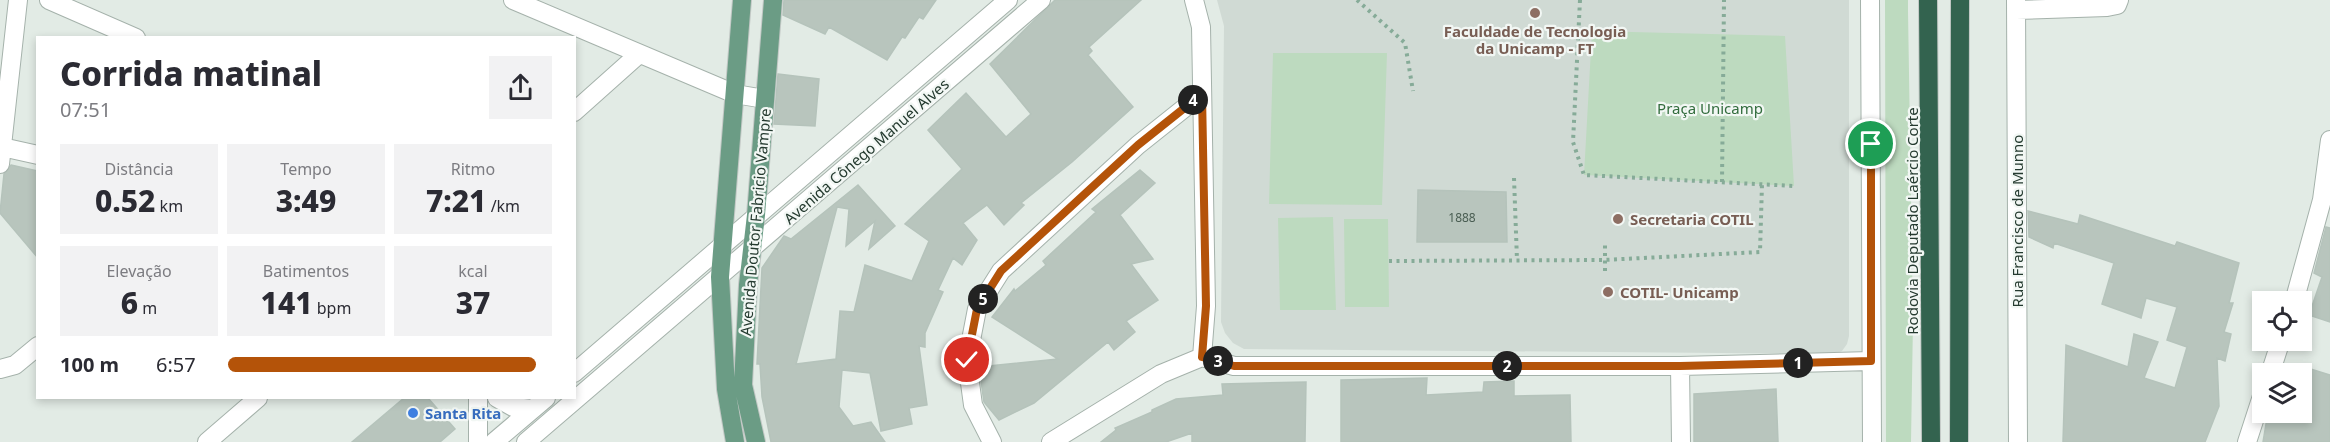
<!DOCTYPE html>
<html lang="pt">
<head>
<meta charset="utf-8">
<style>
  body { margin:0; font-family:"Noto Sans",sans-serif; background:#f2f2f3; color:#2b2b33; height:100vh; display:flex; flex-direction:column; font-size:22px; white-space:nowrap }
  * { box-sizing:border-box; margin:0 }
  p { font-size:20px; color:#7c7c81 }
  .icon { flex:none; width:33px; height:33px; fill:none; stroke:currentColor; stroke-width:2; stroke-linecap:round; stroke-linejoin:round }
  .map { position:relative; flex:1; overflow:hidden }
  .sheet { position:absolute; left:36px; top:36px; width:540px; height:363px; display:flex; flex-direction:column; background:#fff; border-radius:0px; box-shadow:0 3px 9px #0003 }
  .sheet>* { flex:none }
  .fabs { position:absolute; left:2252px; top:291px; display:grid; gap:12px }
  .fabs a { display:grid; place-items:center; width:60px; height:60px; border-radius:0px; background:#fff; box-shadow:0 3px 9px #0003; font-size:30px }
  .pin { position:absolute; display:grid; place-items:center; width:51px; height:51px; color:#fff; margin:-26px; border:3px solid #fff; border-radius:50%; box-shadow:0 2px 6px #0007 }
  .km { position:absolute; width:30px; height:30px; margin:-15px; border-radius:50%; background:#222; color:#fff; font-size:16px; line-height:30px; text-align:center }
  .round { display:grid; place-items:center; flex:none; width:63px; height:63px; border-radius:0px; background:#f2f2f3 }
  .summary { display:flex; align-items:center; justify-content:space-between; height:102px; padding:0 24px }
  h1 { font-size:33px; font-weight:800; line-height:45px }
  .figures { display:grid; grid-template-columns:repeat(3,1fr); gap:9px; height:102px; padding:6px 24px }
  .figures div { display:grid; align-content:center; border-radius:0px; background:#f2f2f3; text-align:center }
  .figures b { font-size:30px; font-weight:800 }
  .figures small { font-size:16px; font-weight:400 }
  .figures p { font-size:16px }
  ul { padding:0 24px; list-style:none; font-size:20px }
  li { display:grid; grid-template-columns:96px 72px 1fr; align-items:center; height:45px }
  li i { height:15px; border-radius:8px; background:#b45309 }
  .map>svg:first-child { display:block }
</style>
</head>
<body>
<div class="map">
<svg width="2330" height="442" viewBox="0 0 2330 442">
  <rect width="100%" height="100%" fill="#e2ebe5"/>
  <path fill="#d0dad4" d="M 1217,0 L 1849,0 L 1849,336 L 1847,344 L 1842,351 L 1834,354 L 1244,349 L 1233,343 L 1225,333 L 1221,322 L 1224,26 Z"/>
  <path fill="#bddabf" d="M 1885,0 L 1908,0 L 1908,11 L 1913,321 L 1911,442 L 1886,442 Z
    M 1592,31 L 1785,36 L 1794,186 L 1584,175 Z
    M 1273,53 L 1387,53 L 1382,205 L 1269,204 Z
    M 1333,217 L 1336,310 L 1280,310 L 1278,218 Z
    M 1344,219 L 1388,219 L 1389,307 L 1345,307 Z"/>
  <path fill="#b8c5bd" stroke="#b5c3bb" stroke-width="1.5" d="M 784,0 L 936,0 L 923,19 L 919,17 L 905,38 L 902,37 L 887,60 L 829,27 L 825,34 L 783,15 Z
    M 1055,0 L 1141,0 L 1089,47 L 1092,51 L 1088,55 L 1133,107 L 1072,162 L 1021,203 L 1024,205 L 1004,225 L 987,205 L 963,223 L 977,240 L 962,265 L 953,258 L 938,290 L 943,292 L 925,333 L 925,347 L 919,346 L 927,405 L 909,408 L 912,424 L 881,431 L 870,373 L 842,370 L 839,407 L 853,426 L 871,422 L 885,442 L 771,442 L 762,397 L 760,364 L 757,364 L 762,268 L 784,236 L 791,239 L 858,185 L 895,226 L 869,249 L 875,221 L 846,246 L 849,209 L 837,207 L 796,364 L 836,359 L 840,311 L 854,312 L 865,265 L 912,281 L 929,241 L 905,224 L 962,169 L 928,130 L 966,93 L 1006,137 L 1031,114 L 990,64 Z
    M 778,74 L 819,79 L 815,126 L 774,124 Z
    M 11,165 L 38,171 L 38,258 L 0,213 L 4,174 Z
    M 1140,170 L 1155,183 L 1120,215 L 1153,259 L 1131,264 L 1158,300 L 1126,321 L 1135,332 L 1114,350 L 1108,342 L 1034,403 L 999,420 L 984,402 L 979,367 L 1058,359 L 992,317 L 1014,289 L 1015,291 L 1046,265 L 1043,261 L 1096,212 L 1092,209 Z
    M 1418,190 L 1506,192 L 1507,242 L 1417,242 Z
    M 2028,211 L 2078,224 L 2080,215 L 2175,246 L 2177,242 L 2239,263 L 2229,303 L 2233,303 L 2224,332 L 2231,334 L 2225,361 L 2217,358 L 2219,406 L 2205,442 L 2063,442 L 2066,345 L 2128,367 L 2134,334 L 2158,342 L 2144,378 L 2175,388 L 2187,347 L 2167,340 L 2177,307 L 2146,298 L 2141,318 L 2102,304 L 2114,263 L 2054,243 L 2053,248 L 2029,237 Z
    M 2326,227 L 2330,228 L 2330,322 L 2309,315 L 2322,277 L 2314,273 Z
    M 2301,366 L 2330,375 L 2330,442 L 2263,442 L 2268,412 L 2301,412 Z
    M 1427,378 L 1426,395 L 1483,392 L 1484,382 L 1514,381 L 1514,396 L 1570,395 L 1571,442 L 1341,442 L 1341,380 Z
    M 1306,382 L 1305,442 L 1192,442 L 1192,433 L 1166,442 L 1101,442 L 1116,430 L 1115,428 L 1152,412 L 1152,410 L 1176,399 L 1223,395 L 1222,384 Z
    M 1776,389 L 1778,442 L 1694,442 L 1694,394 Z
    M 404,398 L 428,398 L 455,429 L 440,442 L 352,442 Z"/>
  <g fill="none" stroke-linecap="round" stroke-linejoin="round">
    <defs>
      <path id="minor" d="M 49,0 L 136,38
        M 513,0 L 735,94 L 765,99
        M 1194,0 L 1201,27 L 1206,306 L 1202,357
        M 1870,0 L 1872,442
        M 2016,0 L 2018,442
        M 2016,10 L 2107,7 L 2117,5 L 2119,0
        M 574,112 L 639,54
        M 2,147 L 38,155
        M 0,164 L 18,0
        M 2294,302 L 2322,200 L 2330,140
        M 1202,357 L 1234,366 L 1680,366 L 1871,361
        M 1680,366 L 1681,442
        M 0,369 L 15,365 L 38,346
        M 574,373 L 1008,0
        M 2270,374 L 2281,340
        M 497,398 L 513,407 L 533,409
        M 207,442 L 258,398
        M 478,442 L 478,398
        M 494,442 L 546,398
        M 526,442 L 1041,0
        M 992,442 L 973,405 L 967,361 L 977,309 L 1001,271 L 1138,145 L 1202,94
        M 1051,442 L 1161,374 L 1202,357
        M 2247,442 L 2262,396"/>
      <path id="major" d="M 735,442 L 726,389 L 720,277 L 742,0
        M 756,442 L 743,385 L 748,285 L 756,215 L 773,0"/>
      <path id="highway" d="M 1928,0 L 1931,442
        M 1959,442 L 1960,0"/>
    </defs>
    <use href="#minor" stroke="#a5b2ab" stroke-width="20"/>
    <use href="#major" stroke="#c2c8c5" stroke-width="20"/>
    <use href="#highway" stroke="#c2c8c5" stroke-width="20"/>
    <path stroke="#86ab98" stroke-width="4" stroke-dasharray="3 4.5" stroke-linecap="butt" d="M 1357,0 L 1405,43 L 1413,91
      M 1580,0 L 1573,142 L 1584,175 L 1794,186
      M 1514,178 L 1517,260
      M 1722,182 L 1724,0
      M 1389,261 L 1604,260 L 1760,252 L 1762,184
      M 1605,271 L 1605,243"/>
    <use href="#minor" stroke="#fff" stroke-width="18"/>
    <use href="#major" stroke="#6b9c85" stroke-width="18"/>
    <use href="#highway" stroke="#33634f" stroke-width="18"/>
  </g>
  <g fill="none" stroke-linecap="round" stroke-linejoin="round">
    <defs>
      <path id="route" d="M 967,360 L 977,309 L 1001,271 L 1138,145 L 1202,94 L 1206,306 L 1202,357 L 1234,366 L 1680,366 L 1871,361 L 1871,144"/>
    </defs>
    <use href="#route" stroke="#fff" stroke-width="12"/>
    <use href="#route" stroke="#b45309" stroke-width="8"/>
  </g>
  <g fill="#8d6e63" stroke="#f2f7f4" stroke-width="2">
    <circle cx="1535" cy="13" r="6"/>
    <circle cx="1618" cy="219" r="6"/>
    <circle cx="1608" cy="292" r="6"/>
  </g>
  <circle fill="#3f7fe0" stroke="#f2f7f4" stroke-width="2" cx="413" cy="413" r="6"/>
  <g text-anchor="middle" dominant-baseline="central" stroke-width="4.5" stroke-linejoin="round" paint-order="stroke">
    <g font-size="12" fill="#495d52">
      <text x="1462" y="217">1888</text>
    </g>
    <g font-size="15" font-weight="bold" fill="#785e54" stroke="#f2f7f4" text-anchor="start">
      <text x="1535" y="31" text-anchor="middle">Faculdade de Tecnologia<tspan x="1535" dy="17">da Unicamp - FT</tspan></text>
      <text x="1630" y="219">Secretaria COTIL</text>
      <text x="1620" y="292">COTIL- Unicamp</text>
    </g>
    <g font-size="15" fill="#326c3d" stroke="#f2f7f4">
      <text x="1710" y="108">Praça Unicamp</text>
    </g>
    <g font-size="15" fill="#243a2f" stroke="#f2f7f4">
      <text transform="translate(866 151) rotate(-41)">Avenida Cônego Manuel Alves</text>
      <text transform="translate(1912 221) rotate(-90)">Rodovia Deputado Laércio Corte</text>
      <text transform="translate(2017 221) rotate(-90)">Rua Francisco de Munno</text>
      <text transform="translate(755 222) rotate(-85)">Avenida Doutor Fabricio Vampre</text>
    </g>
    <g font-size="15" font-weight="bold" fill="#366cbe" stroke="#f2f7f4" text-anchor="start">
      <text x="425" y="413">Santa Rita</text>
    </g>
  </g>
</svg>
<div class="fabs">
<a><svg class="icon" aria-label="locate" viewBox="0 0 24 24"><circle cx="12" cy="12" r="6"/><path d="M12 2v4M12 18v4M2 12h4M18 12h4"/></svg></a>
<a><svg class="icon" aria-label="layers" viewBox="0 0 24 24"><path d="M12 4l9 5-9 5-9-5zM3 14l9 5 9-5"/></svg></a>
</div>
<div class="pin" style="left:1871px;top:144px;background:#1e9e55"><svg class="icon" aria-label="arrive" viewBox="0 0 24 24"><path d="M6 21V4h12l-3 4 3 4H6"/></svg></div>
<div class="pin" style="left:967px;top:360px;background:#d93025"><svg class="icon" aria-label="check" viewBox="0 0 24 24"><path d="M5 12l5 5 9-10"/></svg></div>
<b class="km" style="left:1798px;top:363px">1</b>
<b class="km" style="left:1507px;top:366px">2</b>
<b class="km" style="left:1218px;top:361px">3</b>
<b class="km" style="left:1193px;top:100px">4</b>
<b class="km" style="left:983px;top:299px">5</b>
<section class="sheet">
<div class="summary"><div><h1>Corrida matinal</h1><p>07:51</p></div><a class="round"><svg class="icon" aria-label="share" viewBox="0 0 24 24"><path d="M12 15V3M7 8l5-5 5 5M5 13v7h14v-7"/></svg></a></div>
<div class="figures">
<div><p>Distância</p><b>0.52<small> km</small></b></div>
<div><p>Tempo</p><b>3:49</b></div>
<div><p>Ritmo</p><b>7:21<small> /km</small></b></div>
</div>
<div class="figures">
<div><p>Elevação</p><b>6<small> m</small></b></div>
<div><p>Batimentos</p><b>141<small> bpm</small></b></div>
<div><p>kcal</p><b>37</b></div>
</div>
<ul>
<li><b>100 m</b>6:57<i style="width:95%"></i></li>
</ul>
</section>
</div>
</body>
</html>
